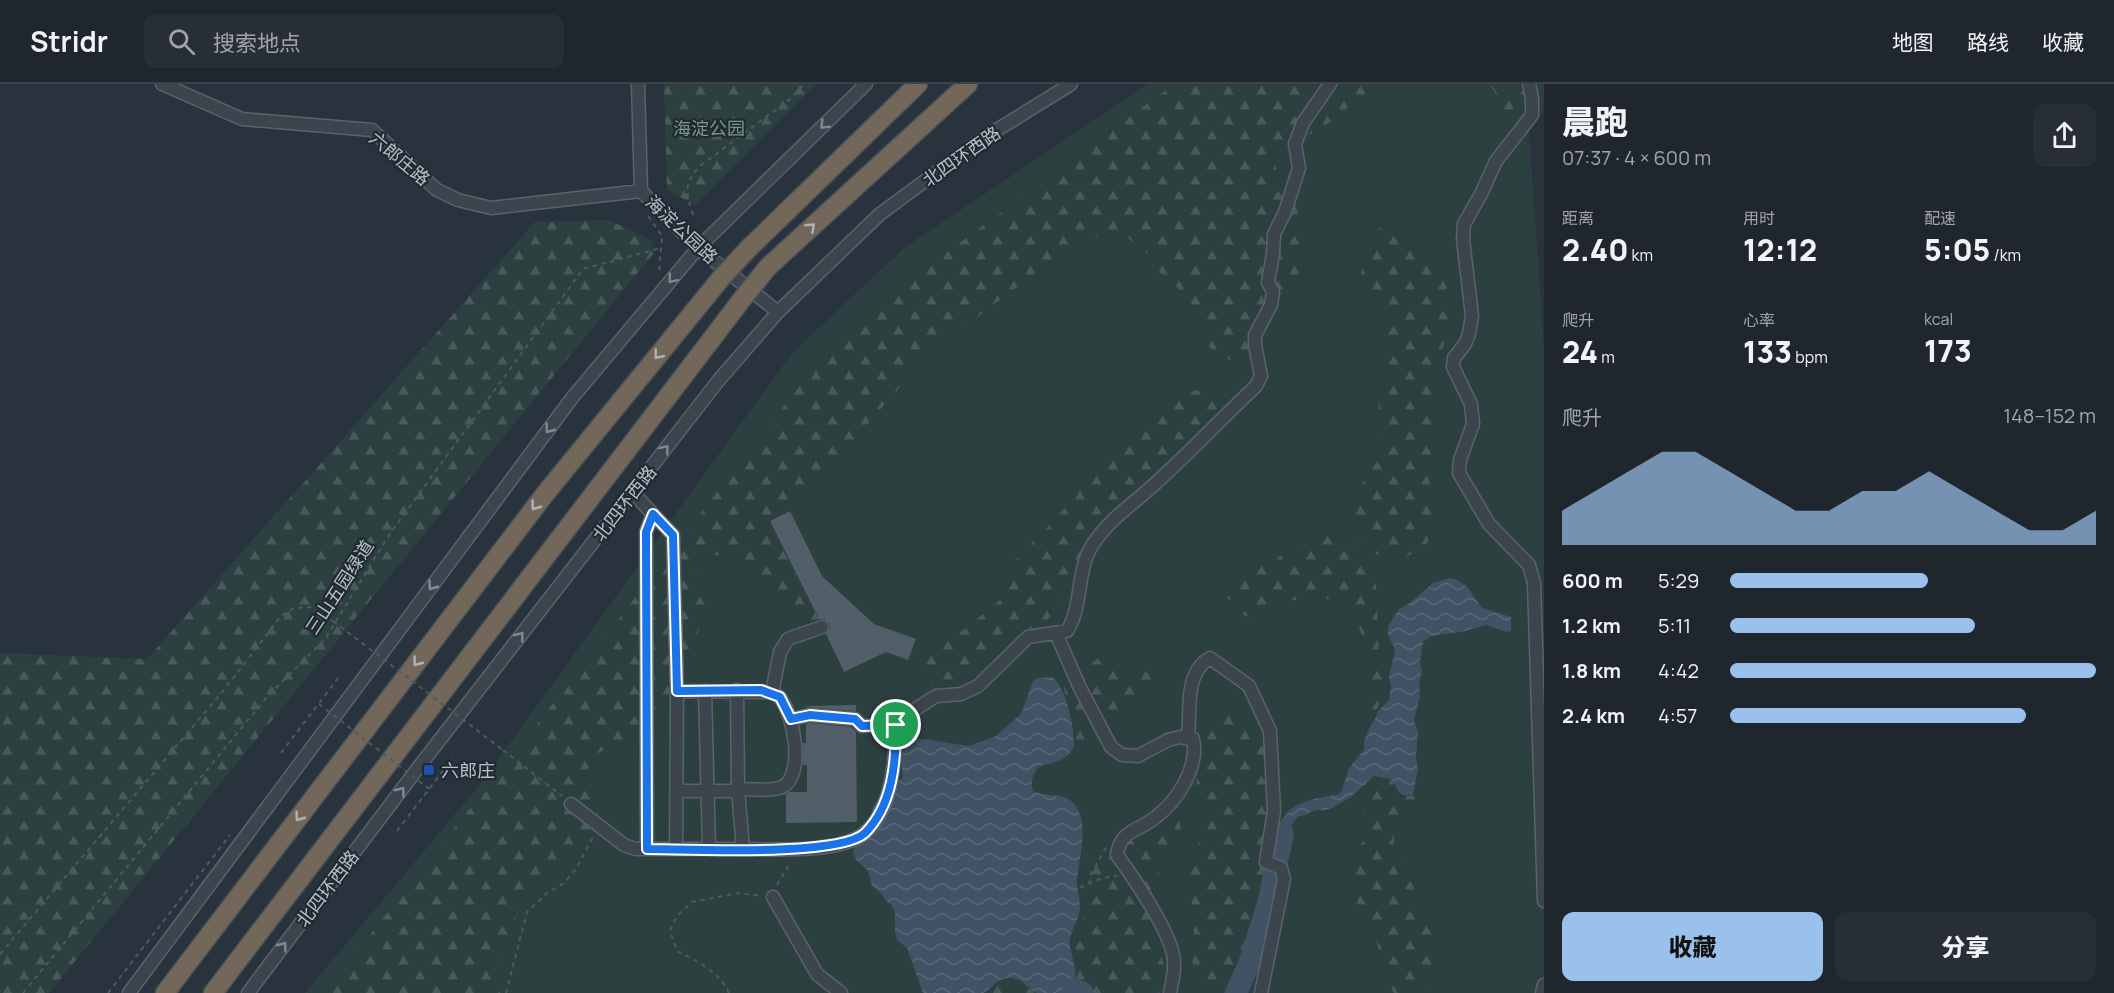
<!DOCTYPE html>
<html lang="zh">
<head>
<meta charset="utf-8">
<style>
  body { margin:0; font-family:Manrope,"Noto Sans SC",sans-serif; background:#272e36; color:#f1f3f6; height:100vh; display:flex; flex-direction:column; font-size:22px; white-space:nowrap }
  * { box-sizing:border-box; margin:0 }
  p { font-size:20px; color:#a1a5aa }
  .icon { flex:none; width:33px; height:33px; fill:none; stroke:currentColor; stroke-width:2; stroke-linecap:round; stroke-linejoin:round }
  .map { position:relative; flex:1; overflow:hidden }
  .details { display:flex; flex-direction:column; background:#1f262e; width:570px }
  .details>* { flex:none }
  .pin { position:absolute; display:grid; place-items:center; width:51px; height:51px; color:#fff; margin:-26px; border:3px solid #fff; border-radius:50%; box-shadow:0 2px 6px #0007 }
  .round { display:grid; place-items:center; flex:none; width:63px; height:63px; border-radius:12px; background:#272e36 }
  .headline { display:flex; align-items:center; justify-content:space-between; height:102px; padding:0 18px }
  h1 { font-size:33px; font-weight:800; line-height:45px }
  .figures { display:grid; grid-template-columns:repeat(3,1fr); gap:9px; height:102px; padding:6px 18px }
  .figures div { display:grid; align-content:center }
  .figures b { font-size:30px; font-weight:800 }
  .figures small { font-size:16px; font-weight:400 }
  .figures p { font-size:16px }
  .chart { height:168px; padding:12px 18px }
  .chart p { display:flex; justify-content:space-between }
  .chart svg { width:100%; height:108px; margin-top:6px; fill:#9ac0ec; opacity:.7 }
  .cta { display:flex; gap:12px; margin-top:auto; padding:12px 18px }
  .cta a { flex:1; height:69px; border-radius:12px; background:#9ac0ec; color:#111; font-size:24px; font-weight:800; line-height:69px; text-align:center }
  .cta a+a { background:#272e36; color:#f1f3f6 }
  ul { padding:0 18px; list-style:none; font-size:20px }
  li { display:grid; grid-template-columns:96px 72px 1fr; align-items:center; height:45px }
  li i { height:15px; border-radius:8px; background:#9ac0ec }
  header { display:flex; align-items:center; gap:36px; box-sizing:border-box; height:84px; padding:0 30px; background:#1f262e; border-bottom:2px solid #3c434a }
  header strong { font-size:28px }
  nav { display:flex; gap:33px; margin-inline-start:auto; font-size:21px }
  .search { width:420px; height:54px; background:#272e36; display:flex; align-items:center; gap:15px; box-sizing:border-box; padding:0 21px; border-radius:12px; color:#a1a5aa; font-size:22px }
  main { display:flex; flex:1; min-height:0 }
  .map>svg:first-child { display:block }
</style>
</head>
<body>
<header>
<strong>Stridr</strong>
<div class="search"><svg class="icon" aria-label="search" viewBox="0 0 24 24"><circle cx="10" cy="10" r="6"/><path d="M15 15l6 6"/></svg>搜索地点</div>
<nav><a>地图</a><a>路线</a><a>收藏</a></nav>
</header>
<main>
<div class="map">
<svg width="1544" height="909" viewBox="0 0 1544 909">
  <defs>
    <pattern id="forest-firs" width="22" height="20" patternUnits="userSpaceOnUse" patternTransform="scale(1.5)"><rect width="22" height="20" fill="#2c403f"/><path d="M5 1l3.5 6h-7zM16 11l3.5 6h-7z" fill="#485a59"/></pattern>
    <pattern id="water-waves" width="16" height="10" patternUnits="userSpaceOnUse" patternTransform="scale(1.5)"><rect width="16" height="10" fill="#415264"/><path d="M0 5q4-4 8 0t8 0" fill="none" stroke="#5a6979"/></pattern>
  </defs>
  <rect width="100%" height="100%" fill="#29333d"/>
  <path fill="#2c403f" d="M 1148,0 L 1544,0 L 1544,26 L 1529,48 L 1544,263 L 1544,909 L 305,909 L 481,699 L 792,269 L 904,164 Z"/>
  <path fill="url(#forest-firs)" d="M 664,0 L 817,0 L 695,121 L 667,106 Z
    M 1174,0 L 1383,0 L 1361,13 L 1329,39 L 1304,54 L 1283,58 L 1271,70 C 1275,86 1284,97 1291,112 C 1303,136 1311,172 1294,197 C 1287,206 1267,218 1257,226 L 1257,245 L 1260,265 L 1252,280 L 1226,275 L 1209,263 L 1202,236 L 1188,215 L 1175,201 L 1159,188 L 1152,174 L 1124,151 L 1100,152 L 1068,164 L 930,269 L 796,421 L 770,437 L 819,536 L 819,557 L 794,546 L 774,502 L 748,480 L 727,470 L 709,472 L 697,479 L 696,505 L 707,525 L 664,634 L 598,669 L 582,693 L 597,715 L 599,742 L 580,771 L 555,785 L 536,811 L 518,828 L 498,881 L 500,909 L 324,909 L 547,627 L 815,282 L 946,169 Z
    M 1489,0 L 1544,0 L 1544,14 L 1510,59 C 1508,38 1503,16 1489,0 Z
    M 609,136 L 651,156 L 654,169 L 49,909 L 0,909 L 0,569 L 147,575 L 535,138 Z
    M 1393,139 L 1422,169 L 1446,199 L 1452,237 L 1440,272 L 1435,304 L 1429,392 L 1432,428 L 1428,458 C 1404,477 1398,480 1369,467 L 1356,440 L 1355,410 L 1383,369 L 1378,314 L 1387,273 L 1382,234 L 1361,190 L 1365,168 L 1376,146 Z
    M 1209,302 L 1220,315 L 1212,354 L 1149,396 L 1100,438 L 1067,507 L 1043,543 L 1014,559 L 986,584 L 958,605 L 929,603 L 922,585 L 936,561 L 965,545 L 1000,516 L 1013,478 L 1056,435 L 1111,363 L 1165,317 Z
    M 1337,446 L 1357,456 L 1354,472 L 1365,487 L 1376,498 L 1379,571 C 1361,567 1363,553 1358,540 C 1355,532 1346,523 1341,515 C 1321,515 1296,513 1277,520 C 1269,522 1261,531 1252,534 L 1240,530 L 1238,517 L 1221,514 L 1228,496 L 1274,477 L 1288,465 Z
    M 1378,573 C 1397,591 1382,621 1368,637 L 1361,632 C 1362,620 1367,610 1369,599 C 1371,591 1370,582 1371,574 Z
    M 1099,574 L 1119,581 L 1153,584 L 1157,590 L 1150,602 L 1103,647 C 1098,659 1089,668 1077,672 L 1074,633 L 1066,616 L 1063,598 Z
    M 1233,628 L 1248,634 L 1270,647 L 1274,727 L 1266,777 L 1281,784 L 1260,887 L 1252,909 L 1212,909 L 1199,899 L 1190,869 L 1194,849 L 1192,822 L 1187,796 L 1197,772 L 1203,714 L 1196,700 L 1201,658 L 1207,640 Z
    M 1373,692 L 1391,695 L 1395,703 L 1409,712 L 1413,710 L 1420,713 L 1422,723 C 1406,733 1392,740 1394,761 C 1421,784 1405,817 1436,838 L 1439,851 L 1434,897 L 1418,909 L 1394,909 L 1384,892 L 1377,859 L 1359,832 L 1357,818 L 1362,802 L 1361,797 L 1354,796 C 1352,777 1352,766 1367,754 L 1362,734 L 1365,728 L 1370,726 L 1372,721 L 1367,717 L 1359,715 L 1359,708 Z
    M 1157,733 L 1179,736 L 1182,749 L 1174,764 L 1159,782 L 1159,798 L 1153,835 L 1166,891 L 1159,909 L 1072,909 L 1078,905 L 1071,853 L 1085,833 L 1084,787 L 1104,779 L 1118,761 Z
    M 1004,895 L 1032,906 L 1034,909 L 987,909 Z"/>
  <path fill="url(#water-waves)" d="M 1450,494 C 1468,498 1472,510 1482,524 L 1511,533 L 1511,547 L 1507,548 L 1486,541 L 1461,548 L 1431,552 L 1423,558 L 1420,578 L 1422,587 L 1419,601 L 1420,612 L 1414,637 L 1418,647 L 1416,673 L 1418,685 L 1413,710 C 1398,715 1398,704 1391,695 L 1373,692 C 1357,709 1352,713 1332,724 C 1326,727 1318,725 1313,727 C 1307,729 1306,732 1299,732 C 1289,740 1292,748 1285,755 L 1281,746 L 1280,738 L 1289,726 L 1299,720 L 1314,715 L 1339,710 L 1342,706 L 1349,684 L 1364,666 L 1364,658 L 1370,642 L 1375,635 L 1378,627 L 1389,616 L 1391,602 L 1389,592 L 1395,566 L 1388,550 L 1388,542 L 1399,525 L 1410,519 L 1433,499 Z
    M 1052,593 C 1066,602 1075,646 1074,663 C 1066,678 1054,678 1040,682 C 1033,689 1030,697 1033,707 C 1046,714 1065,707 1075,721 C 1091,743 1077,776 1077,801 C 1078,808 1080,816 1080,824 C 1079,834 1073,844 1070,854 C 1067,866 1086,902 1068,909 C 1065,909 1040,909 1037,909 C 1027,906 1024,894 1010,894 C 995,894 992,906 983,909 C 974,909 935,909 923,909 L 907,864 L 898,857 L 895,849 L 895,828 L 891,820 L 887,818 L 881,809 L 872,802 L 868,787 L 857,777 L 853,770 L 855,759 L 867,742 L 874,721 L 885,705 L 902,695 L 902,667 L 909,655 L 923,655 L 969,662 L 996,652 L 1021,630 L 1033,597 L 1037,594 Z"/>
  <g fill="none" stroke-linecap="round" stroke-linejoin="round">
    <path stroke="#415264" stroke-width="22" d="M 1074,905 L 1083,909
      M 1236,909 L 1249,880 L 1268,820 L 1283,750"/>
  </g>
  <path fill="#525e68" d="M 790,427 L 822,492 L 874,540 L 916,555 L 908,576 L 886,568 L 844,588 L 826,550 L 830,545 L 830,540 L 824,535 L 819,535 L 770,437 Z
    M 856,621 L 856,627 L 806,623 L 806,622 Z
    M 810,639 L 851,643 L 856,648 L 857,738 L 786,739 L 786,710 L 789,708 L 807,708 L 807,681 L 803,681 L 803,659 L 806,659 L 806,640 Z"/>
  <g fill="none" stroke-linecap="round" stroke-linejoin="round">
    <defs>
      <path id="minor" d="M 162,0 L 242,35 L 372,46 L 437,106 L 458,116 L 491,124 L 641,107
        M 638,0 L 641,107 L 698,164 L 778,228
        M 1529,0 L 1532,14 L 1532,31 L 1496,77 L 1481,110 L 1464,140 L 1463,155 L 1472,232 L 1469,250 L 1465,260 L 1454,274 L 1453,283 L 1471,320 L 1473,340 L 1460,376 L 1459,389 L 1489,440 L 1529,481 L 1534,499 L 1544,817
        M 632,408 L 673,451 L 677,607 L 676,765
        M 1056,549 L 1079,602 L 1111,663 L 1122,671 L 1138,672 L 1168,656 L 1180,653 L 1193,655 C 1199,683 1178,716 1156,733 C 1139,747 1120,746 1117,771 C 1133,793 1173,851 1174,877 C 1175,887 1172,899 1170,909
        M 677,607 L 770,608 C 774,610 779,611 781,615 C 794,633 804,687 784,702 C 775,708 749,705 738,705 L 743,765
        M 705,607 L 709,765
        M 772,609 L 780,568 L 788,555 L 822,543
        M 896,641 L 911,628 L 936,612 L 961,610 L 978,602 L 1028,553 L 1067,547 C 1083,523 1076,485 1093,460 C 1111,433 1135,419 1158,397 C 1192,366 1223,333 1256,302 L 1261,292 L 1255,261 L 1255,251 L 1271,221 L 1273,208 L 1268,198 L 1273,170 L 1274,150 L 1285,128 L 1299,84 L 1295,60 L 1303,39 L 1330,0
        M 1188,655 C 1191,630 1183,589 1210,574 L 1249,602 L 1270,647 L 1274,727 L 1266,778 L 1281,784 L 1284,795 L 1261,909
        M 677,705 L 684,707 L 731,707 L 738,705 L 737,606
        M 571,720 L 624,761 L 636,765 C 669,765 703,765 736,765 C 771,765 834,770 862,751 C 892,731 896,673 896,641 L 862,642 L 855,635 L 810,631 L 791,635
        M 647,765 L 646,448 L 653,430
        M 773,813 L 817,890 L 841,909
        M 129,909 L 572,314 L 698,164 L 866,0
        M 248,909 L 421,680 L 718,297 L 778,228 L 880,130 L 979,57 L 1071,0
        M 1542,909 L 1544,901"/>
      <path id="highway" d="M 748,165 L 918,0
        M 768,183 L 968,0
        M 165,909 L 545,410 L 722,193
        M 213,909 L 743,214"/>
    </defs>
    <use href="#minor" stroke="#5a636b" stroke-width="15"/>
    <use href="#highway" stroke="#475058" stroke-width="21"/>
    <path stroke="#4b5c5d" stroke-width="2" stroke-dasharray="4.5 4.5" stroke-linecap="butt" d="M 693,131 C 686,108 683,100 700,82 L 789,16 L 804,0
      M 648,132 L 662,152 L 659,190
      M 503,666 L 562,712
      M 281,669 L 339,593
      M 397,747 L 452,675
      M 1089,800 L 1091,790 L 1107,762
      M 777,801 L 791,778
      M 1053,804 L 1082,803 L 1102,794 L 1117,792
      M 0,870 L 224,606 L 281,532 L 294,524 L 310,523 L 333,537
      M 23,909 L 267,613 L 325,555 L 389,451 L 583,185 L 661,164
      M 108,909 L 230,751
      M 506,909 L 527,828 L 547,809 L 564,799 L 576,785 L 593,753
      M 729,909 C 720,888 697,877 677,867 L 670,847 L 677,832 L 692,818 L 738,809 L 762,812"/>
    <use href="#minor" stroke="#3c454e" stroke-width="12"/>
    <use href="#highway" stroke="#73675a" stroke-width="18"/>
    <defs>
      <path id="highway-bridge" d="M 722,193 L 748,165
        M 743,214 L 768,183"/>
    </defs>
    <use href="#highway-bridge" stroke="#475058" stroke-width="21" stroke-linecap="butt"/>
    <path stroke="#4b5c5d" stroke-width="2" stroke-dasharray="4.5 4.5" stroke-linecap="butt" d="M 333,537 L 503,666
      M 319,620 L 429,705"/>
    <use href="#highway-bridge" stroke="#73675a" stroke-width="18"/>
  </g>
  <defs><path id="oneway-chevron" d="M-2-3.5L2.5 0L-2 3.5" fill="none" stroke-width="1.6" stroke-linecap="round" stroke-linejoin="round" transform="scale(1.5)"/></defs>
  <g stroke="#818991">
    <use href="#oneway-chevron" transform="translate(824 41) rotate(136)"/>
    <use href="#oneway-chevron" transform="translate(672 195) rotate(130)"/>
    <use href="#oneway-chevron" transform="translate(549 345) rotate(127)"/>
    <use href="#oneway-chevron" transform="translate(665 365) rotate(-52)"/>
    <use href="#oneway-chevron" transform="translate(432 502) rotate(127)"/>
    <use href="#oneway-chevron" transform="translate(520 552) rotate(-52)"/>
    <use href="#oneway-chevron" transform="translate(401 707) rotate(-53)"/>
    <use href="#oneway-chevron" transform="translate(283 862) rotate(-53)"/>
  </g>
  <g stroke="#aeb3b8">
    <use href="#oneway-chevron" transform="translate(811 143) rotate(-43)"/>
    <use href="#oneway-chevron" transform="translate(658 271) rotate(129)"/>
    <use href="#oneway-chevron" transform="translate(535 422) rotate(127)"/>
    <use href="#oneway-chevron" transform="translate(417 578) rotate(127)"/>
    <use href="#oneway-chevron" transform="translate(299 733) rotate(127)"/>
  </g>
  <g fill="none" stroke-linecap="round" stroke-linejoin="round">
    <defs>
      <path id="route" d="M 653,430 L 673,451 L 677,607 L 761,606 L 780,613 L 791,635 L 810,631 L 855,635 L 862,642 L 896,641 C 896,677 893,721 865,749 C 840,773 687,765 647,765 L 646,448 Z"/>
    </defs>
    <use href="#route" stroke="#fff" stroke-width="12"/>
    <use href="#route" stroke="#1a73e8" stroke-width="8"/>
  </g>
  <rect fill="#1a4fb4" stroke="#212a33" stroke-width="2" x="423" y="680" width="12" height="12" rx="3"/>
  <g text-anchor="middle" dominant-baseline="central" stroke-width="4.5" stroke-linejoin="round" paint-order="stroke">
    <g font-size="18" fill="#7a9b7f" stroke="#212a33">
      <text x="709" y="44">海淀公园</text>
    </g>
    <g font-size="18" fill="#b9c0c8" stroke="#212a33">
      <text transform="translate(961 72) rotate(-35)">北四环西路</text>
      <text transform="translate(400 74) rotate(40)">六郎庄路</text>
      <text transform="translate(682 145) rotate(43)">海淀公园路</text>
      <text transform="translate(624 419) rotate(-52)">北四环西路</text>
      <text transform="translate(339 503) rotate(-57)">三山五园绿道</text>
      <text transform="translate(327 804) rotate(-53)">北四环西路</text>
    </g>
    <g font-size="18" fill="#b9c0c8" stroke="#212a33" text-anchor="start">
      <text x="441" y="686">六郎庄</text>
    </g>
  </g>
</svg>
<div class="pin" style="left:896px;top:641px;background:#1e9e55"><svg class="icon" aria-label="arrive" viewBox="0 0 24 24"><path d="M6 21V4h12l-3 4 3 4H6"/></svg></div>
</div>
<section class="details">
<div class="headline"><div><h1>晨跑</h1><p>07:37 · 4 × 600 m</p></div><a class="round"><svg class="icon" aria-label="share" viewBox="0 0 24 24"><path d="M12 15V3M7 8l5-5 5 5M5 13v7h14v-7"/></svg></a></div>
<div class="figures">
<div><p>距离</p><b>2.40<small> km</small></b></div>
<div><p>用时</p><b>12:12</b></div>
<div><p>配速</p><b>5:05<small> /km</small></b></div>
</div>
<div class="figures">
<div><p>爬升</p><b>24<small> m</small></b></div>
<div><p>心率</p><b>133<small> bpm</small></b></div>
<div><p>kcal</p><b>173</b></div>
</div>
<div class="chart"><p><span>爬升</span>148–152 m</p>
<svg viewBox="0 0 160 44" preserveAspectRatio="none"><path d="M0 44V30L10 22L20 14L30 6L40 6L50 14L60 22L70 30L80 30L90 22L100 22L110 14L120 22L130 30L140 38L150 38L160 30V44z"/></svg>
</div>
<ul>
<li><b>600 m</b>5:29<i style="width:54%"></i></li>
<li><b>1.2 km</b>5:11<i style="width:67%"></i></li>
<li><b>1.8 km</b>4:42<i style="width:100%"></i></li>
<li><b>2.4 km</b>4:57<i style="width:81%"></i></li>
</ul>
<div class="cta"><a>收藏</a><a>分享</a></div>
</section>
</main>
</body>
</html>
